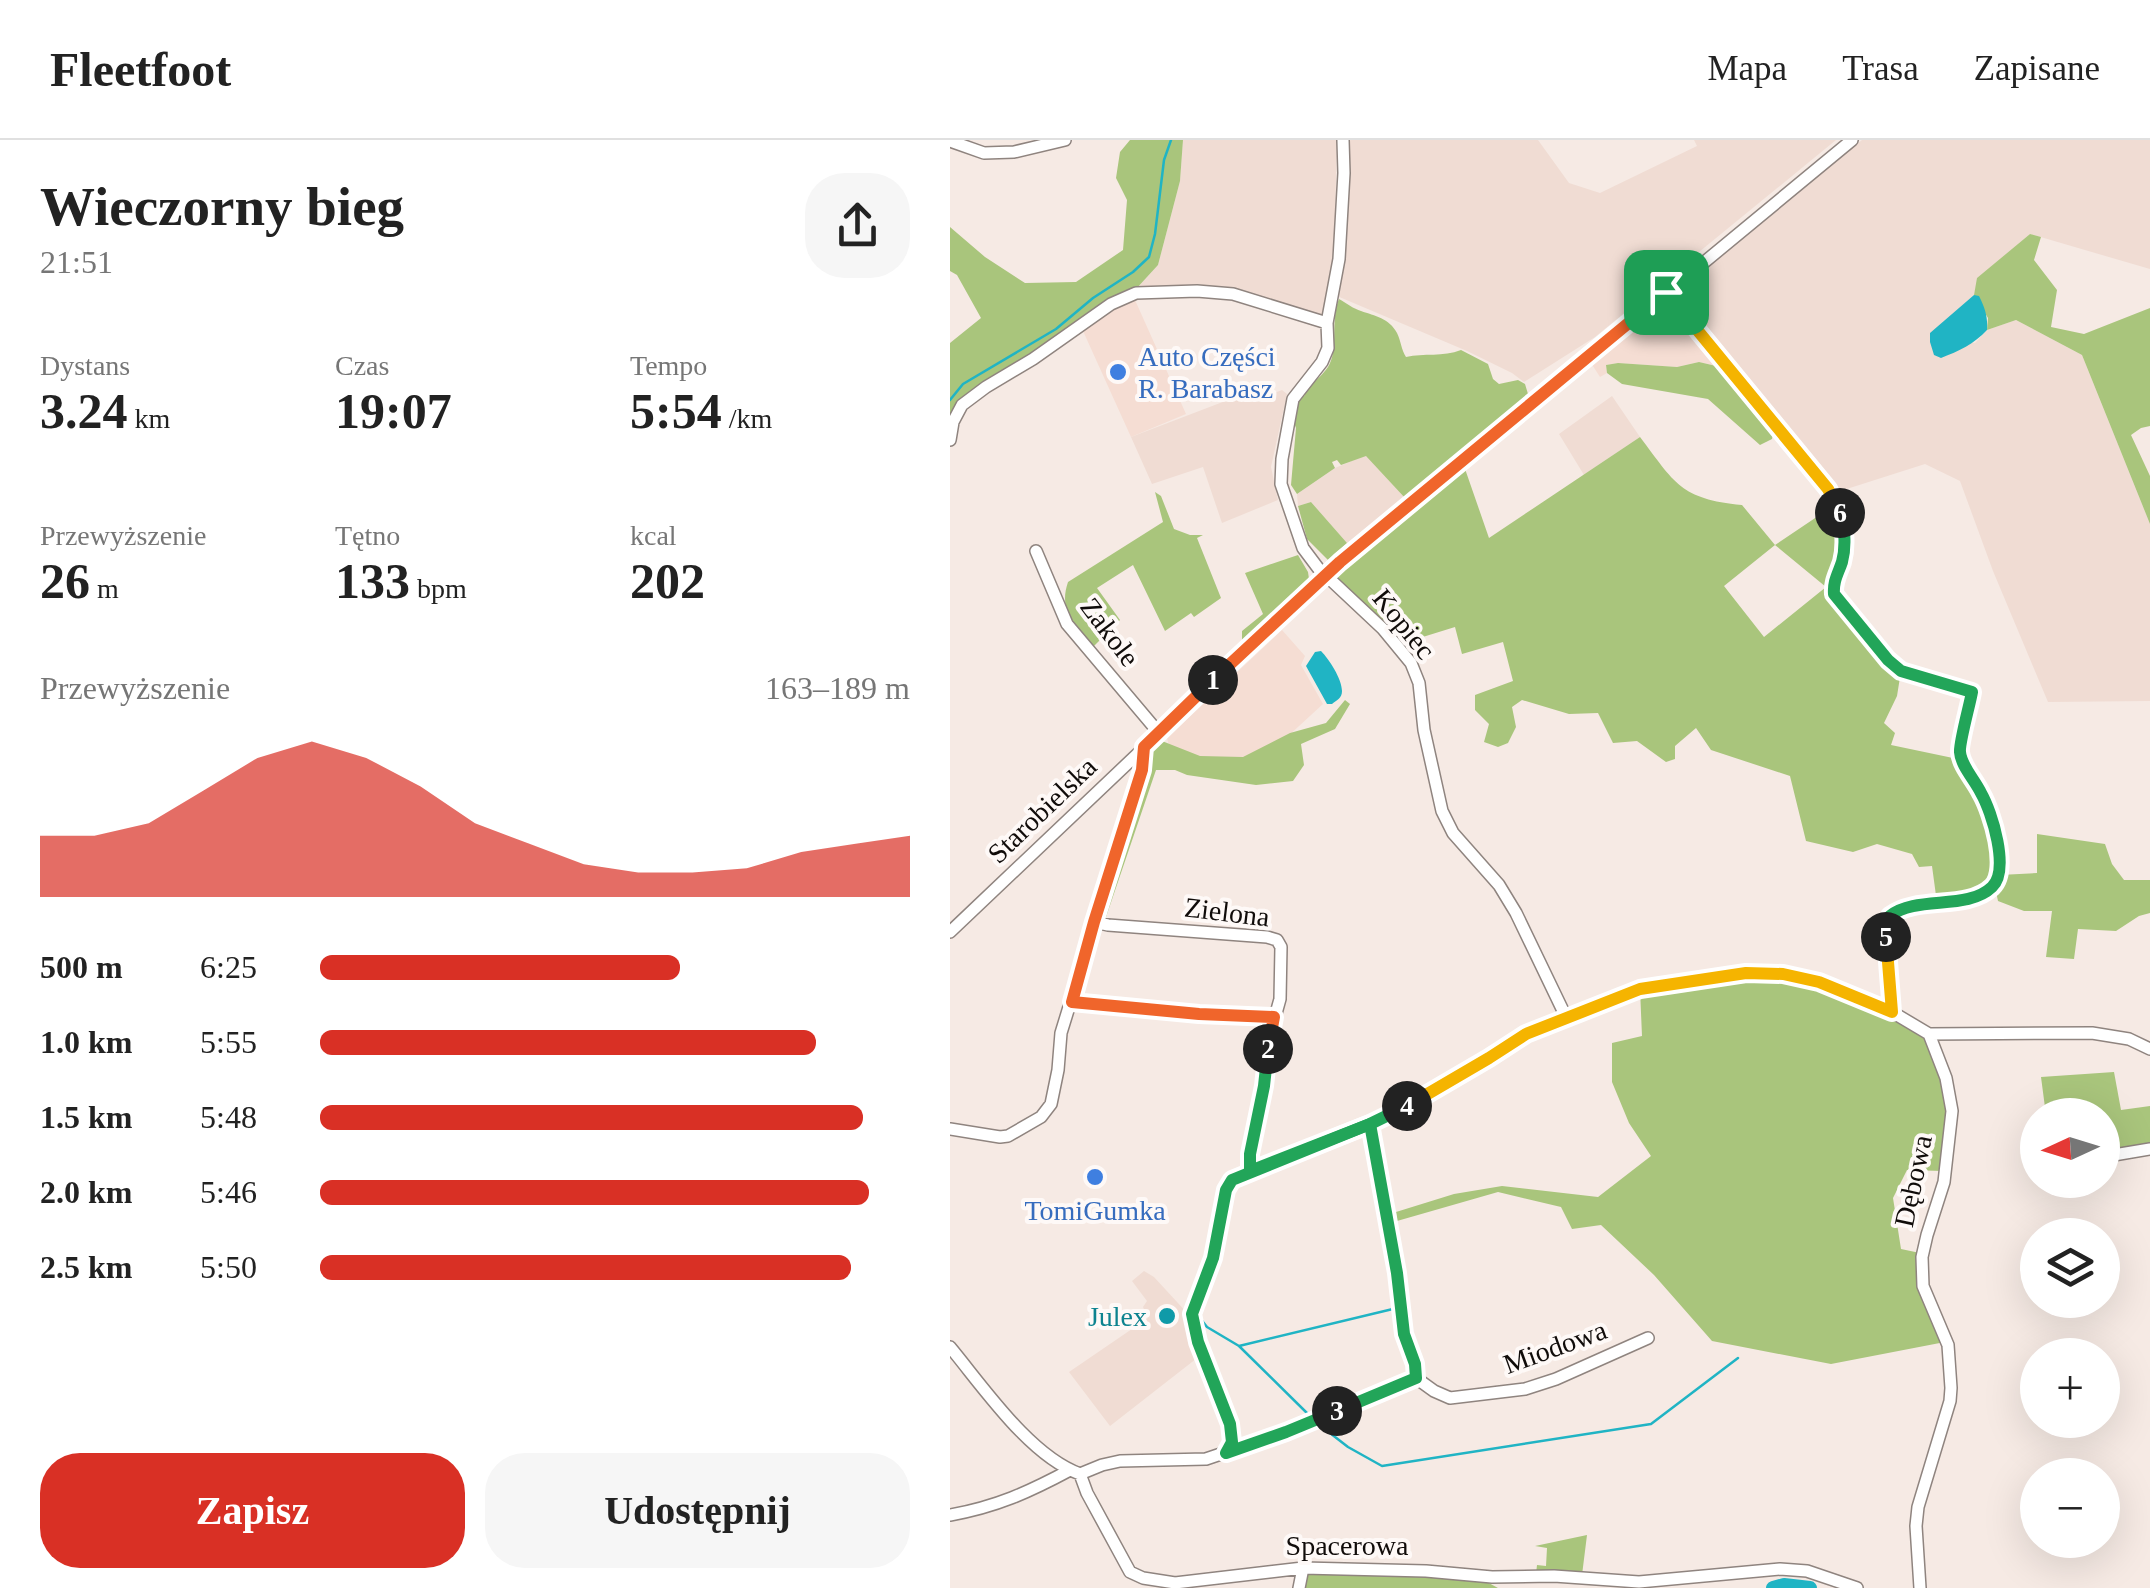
<!DOCTYPE html>
<html lang="pl">
<head>
<meta charset="utf-8">
<style>
  body { margin:0; font-family:"Times New Roman",serif; background:#f6f6f6; color:#222; height:100vh; display:flex; flex-direction:column; font-size:38px; white-space:nowrap }
  * { box-sizing:border-box; margin:0 }
  p { font-size:32px; color:#767676 }
  .icon { flex:none; width:55px; height:55px; fill:none; stroke:currentColor; stroke-width:2; stroke-linecap:round; stroke-linejoin:round }
  .map { position:relative; flex:1; overflow:hidden }
  .side { display:flex; flex-direction:column; background:#fff; width:950px }
  .side>* { flex:none }
  .needle { width:65px; rotate:266deg }
  .fabs { position:absolute; left:1070px; top:958px; display:grid; gap:20px }
  .fabs a { display:grid; place-items:center; width:100px; height:100px; border-radius:50%; background:#fff; box-shadow:0 10px 40px #0002; font-size:50px }
  .pin { position:absolute; display:grid; place-items:center; width:85px; height:85px; color:#fff; margin:-42px; border-radius:20px; box-shadow:0 5px 15px #0006 }
  .km { position:absolute; width:50px; height:50px; margin:-25px; border-radius:50%; background:#222; color:#fff; font-size:28px; line-height:50px; text-align:center }
  .round { display:grid; place-items:center; flex:none; width:105px; height:105px; border-radius:40px; background:#f6f6f6 }
  .headline { display:flex; align-items:center; justify-content:space-between; height:170px; padding:0 40px }
  h1 { font-size:55px; font-weight:600; line-height:75px }
  .figures { display:grid; grid-template-columns:repeat(3,1fr); gap:15px; height:170px; padding:10px 40px }
  .figures div { display:grid; align-content:center }
  .figures b { font-size:50px; font-weight:600 }
  .figures small { font-size:28px; font-weight:400 }
  .figures p { font-size:28px }
  .chart { height:280px; padding:20px 40px }
  .chart p { display:flex; justify-content:space-between }
  .chart svg { width:100%; height:180px; margin-top:10px; fill:#d93025; opacity:.7 }
  .cta { display:flex; gap:20px; margin-top:auto; padding:20px 40px }
  .cta a { flex:1; height:115px; border-radius:40px; background:#d93025; color:#fff; font-size:40px; font-weight:600; line-height:115px; text-align:center }
  .cta a+a { background:#f6f6f6; color:#222 }
  ul { padding:0 40px; list-style:none; font-size:32px }
  li { display:grid; grid-template-columns:160px 120px 1fr; align-items:center; height:75px }
  li i { height:25px; border-radius:12px; background:#d93025 }
  header { display:flex; align-items:center; gap:60px; box-sizing:border-box; height:140px; padding:0 50px; background:#fff; border-bottom:2px solid #e0e0e0 }
  header strong { font-size:48px }
  nav { display:flex; gap:55px; margin-inline-start:auto; font-size:35px }
  main { display:flex; flex:1; min-height:0 }
  .map>svg:first-child { display:block }
</style>
</head>
<body>
<header>
<strong>Fleetfoot</strong>
<nav><a>Mapa</a><a>Trasa</a><a>Zapisane</a></nav>
</header>
<main>
<section class="side">
<div class="headline"><div><h1>Wieczorny bieg</h1><p>21:51</p></div><a class="round"><svg class="icon" aria-label="share" viewBox="0 0 24 24"><path d="M12 15V3M7 8l5-5 5 5M5 13v7h14v-7"/></svg></a></div>
<div class="figures">
<div><p>Dystans</p><b>3.24<small> km</small></b></div>
<div><p>Czas</p><b>19:07</b></div>
<div><p>Tempo</p><b>5:54<small> /km</small></b></div>
</div>
<div class="figures">
<div><p>Przewyższenie</p><b>26<small> m</small></b></div>
<div><p>Tętno</p><b>133<small> bpm</small></b></div>
<div><p>kcal</p><b>202</b></div>
</div>
<div class="chart"><p><span>Przewyższenie</span>163–189 m</p>
<svg viewBox="0 0 160 44" preserveAspectRatio="none"><path d="M0 44V29L10 29L20 26L30 18L40 10L50 6L60 10L70 17L80 26L90 31L100 36L110 38L120 38L130 37L140 33L150 31L160 29V44z"/></svg>
</div>
<ul>
<li><b>500 m</b>6:25<i style="width:61%"></i></li>
<li><b>1.0 km</b>5:55<i style="width:84%"></i></li>
<li><b>1.5 km</b>5:48<i style="width:92%"></i></li>
<li><b>2.0 km</b>5:46<i style="width:93%"></i></li>
<li><b>2.5 km</b>5:50<i style="width:90%"></i></li>
</ul>
<div class="cta"><a>Zapisz</a><a>Udostępnij</a></div>
</section>
<div class="map">
<svg width="1200" height="1448" viewBox="0 0 1200 1448">
  <rect width="100%" height="100%" fill="#f6eae4"/>
  <path fill="#f5ddd3" d="M 185,160 L 236,274 L 181,297 L 133,191 L 159,170 Z
    M 713,164 L 721,165 L 779,229 L 749,222 L 727,227 L 668,223 L 656,225 L 657,233 L 650,237 L 641,223 Z
    M 332,490 L 355,516 L 351,525 L 373,564 L 336,598 L 297,618 L 247,618 L 220,609 L 217,598 Z"/>
  <path fill="#f0dcd3" d="M 233,0 L 387,0 L 384,119 L 374,177 L 282,149 L 249,145 L 186,149 L 208,125 L 230,41 Z
    M 397,0 L 588,0 L 619,43 L 650,53 L 747,6 L 744,0 L 886,0 L 645,197 L 574,242 L 562,233 L 517,211 L 387,156 L 395,121 Z
    M 912,0 L 1200,0 L 1200,129 L 1080,94 L 1028,138 L 1024,155 L 981,193 L 1025,203 L 1037,190 L 1066,180 L 1132,215 L 1200,384 L 1200,561 L 1098,562 L 1043,431 L 1010,341 L 975,324 L 881,354 L 724,153 Z
    M 312,247 L 317,256 L 332,250 L 337,254 L 321,327 L 328,360 L 272,383 L 253,327 L 202,344 L 181,297 Z
    M 662,256 L 690,297 L 634,335 L 609,294 Z
    M 416,315 L 455,358 L 397,403 L 361,362 L 348,366 L 347,354 L 385,328 Z
    M 194,1131 L 204,1137 L 239,1175 L 251,1215 L 160,1286 L 119,1232 L 198,1178 L 193,1167 L 197,1161 L 182,1141 Z"/>
  <path fill="#a9c57c" fill-rule="evenodd" d="M 180,0 L 233,0 L 230,41 L 208,125 L 186,149 L 174,151 L 159,160 L 0,277 L 0,203 L 31,178 L 7,135 L 0,131 L 0,87 L 35,117 L 75,143 L 126,142 L 173,110 L 177,60 L 166,38 L 170,12 Z
    M 1080,94 L 1091,97 L 1084,120 L 1107,150 L 1101,187 L 1134,194 L 1200,168 L 1200,286 L 1191,288 L 1181,295 L 1200,336 L 1200,384 L 1132,215 L 1066,180 L 1037,190 L 1038,178 L 1024,155 L 1027,138 Z
    M 389,159 C 396,163 404,169 411,171 C 425,176 439,178 447,193 C 451,201 451,209 456,217 C 474,213 493,217 511,210 L 538,224 L 543,239 L 549,244 L 568,240 L 575,244 L 578,254 L 455,358 L 416,316 L 391,325 L 387,320 L 382,322 L 385,328 L 347,354 L 341,345 L 346,288 C 341,277 343,262 355,255 L 352,254 L 353,251 C 362,244 372,236 378,227 C 389,210 380,180 389,159 Z
    M 749,222 L 779,229 L 825,282 L 822,299 L 810,305 L 758,259 L 672,244 L 657,233 L 656,225 L 668,223 L 727,227 Z
    M 690,297 C 725,343 730,359 792,365 L 825,405 L 886,364 L 893,384 L 884,454 L 951,531 L 947,556 L 934,583 L 945,593 L 941,605 L 1003,618 L 1009,608 L 1034,657 L 1050,735 L 1087,733 L 1087,694 L 1155,704 L 1162,724 L 1174,740 L 1200,740 L 1200,773 L 1189,776 L 1166,791 L 1128,789 L 1124,819 L 1096,817 L 1102,771 L 1074,771 L 1048,761 L 1045,747 L 987,763 L 982,726 L 969,727 L 962,714 L 927,704 L 903,712 L 856,701 L 840,636 L 761,610 L 746,588 L 725,606 L 725,619 L 716,622 L 687,601 L 663,603 L 648,573 L 619,574 L 572,560 L 562,567 L 566,587 L 558,603 L 548,607 L 534,602 L 539,584 L 525,570 L 525,555 L 563,541 L 553,502 L 512,514 L 505,487 L 447,505 L 386,439 L 385,434 L 514,326 L 539,398 ZM 825,405 L 876,447 L 814,497 L 774,446 Z
    M 205,352 L 211,356 L 224,389 L 240,395 L 253,395 L 247,398 L 271,458 L 244,477 L 241,473 L 215,491 L 183,425 L 147,448 L 170,480 L 142,508 C 125,486 108,471 118,442 L 213,382 Z
    M 361,362 L 397,403 L 378,420 L 357,399 L 348,366 Z
    M 348,415 L 358,432 L 359,439 L 292,501 L 292,491 L 313,474 L 295,433 Z
    M 395,560 L 400,564 L 385,589 L 351,604 L 354,625 L 343,641 L 306,645 L 237,635 L 225,630 L 206,630 L 155,780 L 141,770 L 150,733 L 186,625 L 212,601 L 250,616 L 293,617 L 340,593 L 376,583 Z
    M 795,833 L 869,843 L 979,894 L 1000,971 L 993,1031 L 957,1030 L 943,1058 L 951,1109 L 970,1113 L 970,1147 L 995,1202 L 881,1224 L 762,1201 L 704,1135 L 651,1085 L 622,1089 L 611,1067 L 548,1052 L 447,1081 L 446,1072 L 504,1054 L 552,1046 L 648,1057 L 701,1016 L 679,983 L 662,942 L 662,903 L 692,896 L 690,849 Z
    M 1164,932 L 1171,970 L 1200,966 L 1200,1004 L 1153,1012 L 1152,975 L 1096,975 L 1091,937 Z
    M 637,1395 L 632,1435 L 586,1434 L 587,1425 L 596,1426 L 597,1408 L 585,1406 Z
    M 366,1430 L 430,1431 L 535,1441 L 548,1448 L 353,1448 L 355,1436 Z"/>
  <path fill="#20b4c4" d="M 1024,155 L 1029,156 C 1035,168 1038,177 1037,190 C 1024,204 1009,211 991,218 L 984,215 L 980,202 L 980,193 Z
    M 371,511 C 379,519 392,539 392,551 C 392,558 387,560 382,564 L 377,564 L 356,526 L 365,512 Z"/>
  <g fill="none" stroke-linecap="round" stroke-linejoin="round">
    <path stroke="#20b4c4" stroke-width="2.5" d="M 0,260 L 13,244 L 106,189 L 143,158 L 183,132 L 199,117 L 205,94 L 214,20 L 221,0
      M 246,1173 L 257,1187 L 289,1206 L 361,1277
      M 289,1206 L 447,1168
      M 367,1283 L 398,1307 L 432,1326 L 701,1284 L 788,1218"/>
    <path stroke="#20b4c4" stroke-width="14" d="M 823,1448 L 834,1445 L 860,1448"/>
    <defs>
      <path id="minor" d="M 393,0 L 394,33 L 389,119 L 377,183 L 378,208 L 372,222 L 343,259 L 332,319 L 331,344 L 353,408 L 368,428 L 433,489 L 461,523 L 469,543 L 474,590 L 492,671 L 503,693 L 549,745 L 566,773 L 616,877
        M 0,1 L 34,13 L 64,12 L 115,0
        M 716,152 C 738,178 759,205 780,230 C 807,262 889,349 893,386 C 894,395 895,408 893,417 C 891,430 883,439 884,454 L 937,520 L 951,531 L 1022,552 C 1020,565 1009,602 1010,611 C 1011,625 1024,640 1031,652 C 1042,671 1053,711 1050,733 C 1043,777 952,749 939,781 C 931,799 940,850 942,872
        M 0,300 L 3,282 L 12,265 L 36,247 L 83,219 L 161,164 L 186,153 L 247,151 L 283,154 L 377,183
        M 86,411 L 117,484 L 209,593
        M 144,782 L 158,785 L 317,797 L 327,800 L 331,807 L 330,859 L 325,877
        M 0,792 L 376,435 L 902,0
        M 122,862 L 249,874 L 325,877 L 315,924 L 314,946 L 300,1014 L 300,1031 L 282,1039 L 276,1051 L 263,1118 L 241,1173 L 248,1202 L 280,1284 L 282,1302 L 276,1313
        M 979,894 L 1142,893 L 1179,899 L 1200,909
        M 420,985 L 447,1133 L 454,1194 L 465,1224 L 466,1238
        M 0,989 L 50,997 L 58,996 L 91,977 L 101,964 L 108,930 L 111,893 L 192,630 L 194,607
        M 1152,1017 L 1200,1009
        M 300,1031 L 420,985 L 454,968 L 539,919 L 575,894 L 690,849 L 795,833 L 833,834 L 869,843 L 942,872 L 979,894 L 996,938 L 1002,971 L 994,1042 L 977,1095 L 972,1117 L 973,1146 L 998,1205 L 1001,1248 L 1000,1261 L 968,1367 L 966,1386 L 970,1448
        M 0,1207 C 34,1248 80,1316 130,1334 L 137,1353 L 180,1432 L 193,1438 L 225,1443 L 353,1428 L 476,1431 L 542,1437 L 604,1436 L 689,1442 L 830,1429 L 857,1431 L 907,1448
        M 130,1334 L 152,1325 L 170,1321 L 256,1319 L 336,1292 L 466,1238 L 484,1251 L 500,1258 L 575,1249 L 606,1239 L 698,1198
        M 0,1375 C 46,1367 79,1352 120,1330
        M 349,1448 L 353,1428"/>
    </defs>
    <use href="#minor" stroke="#8f847f" stroke-width="14"/>
    <use href="#minor" stroke="#fff" stroke-width="11"/>
  </g>
  <g fill="none" stroke-linecap="round" stroke-linejoin="round">
    <defs>
      <path id="split-1" d="M 263,540 L 390,422 L 716,152"/>
      <path id="split-2" d="M 263,540 L 194,607 L 192,630 L 144,782 L 122,862 L 249,874 L 324,877 L 318,909"/>
      <path id="split-3" d="M 318,909 L 314,946 L 300,1014 L 300,1031 L 420,984 L 447,1133 L 454,1194 L 465,1224 L 466,1238 L 387,1271"/>
      <path id="split-4" d="M 387,1271 L 336,1292 L 276,1313 L 282,1302 L 280,1284 L 248,1202 L 242,1174 L 263,1118 L 276,1050 L 282,1040 L 420,984 L 457,966"/>
      <path id="split-5" d="M 457,966 L 539,918 L 576,894 L 690,849 L 796,833 L 833,834 L 869,842 L 942,872 L 936,797"/>
      <path id="split-6" d="M 890,373 C 895,388 896,407 892,422 C 888,434 883,441 884,454 L 938,520 L 951,531 L 1022,552 C 1020,564 1009,603 1010,612 C 1011,626 1025,640 1031,653 C 1042,672 1060,730 1042,747 C 1017,771 967,755 940,776 L 936,797"/>
      <path id="split-7" d="M 716,152 L 878,349 L 890,373"/>
    </defs>
    <use href="#split-1" stroke="#fff" stroke-width="20"/>
    <use href="#split-2" stroke="#fff" stroke-width="20"/>
    <use href="#split-3" stroke="#fff" stroke-width="20"/>
    <use href="#split-4" stroke="#fff" stroke-width="20"/>
    <use href="#split-5" stroke="#fff" stroke-width="20"/>
    <use href="#split-6" stroke="#fff" stroke-width="20"/>
    <use href="#split-7" stroke="#fff" stroke-width="20"/>
    <use href="#split-1" stroke="#f0652b" stroke-width="12"/>
    <use href="#split-2" stroke="#f0652b" stroke-width="12"/>
    <use href="#split-3" stroke="#22a559" stroke-width="12"/>
    <use href="#split-4" stroke="#22a559" stroke-width="12"/>
    <use href="#split-5" stroke="#f5b400" stroke-width="12"/>
    <use href="#split-6" stroke="#22a559" stroke-width="12"/>
    <use href="#split-7" stroke="#f5b400" stroke-width="12"/>
  </g>
  <g fill="#3f7fe0" stroke="#fef9f7" stroke-width="4">
    <circle cx="168" cy="232" r="10"/>
    <circle cx="145" cy="1037" r="10"/>
  </g>
  <circle fill="#0f9aa8" stroke="#fef9f7" stroke-width="4" cx="217" cy="1176" r="10"/>
  <g text-anchor="middle" dominant-baseline="central" stroke-width="8" stroke-linejoin="round" paint-order="stroke">
    <g font-size="28" fill="#366cbe" stroke="#fef9f7" text-anchor="start">
      <text x="188" y="216">Auto Części<tspan x="188" dy="32">R. Barabasz</tspan></text>
      <text x="145" y="1070" text-anchor="middle">TomiGumka</text>
    </g>
    <g font-size="28" fill="#100c0a" stroke="#fef9f7">
      <text transform="translate(454 484) rotate(51)">Kopiec</text>
      <text transform="translate(160 492) rotate(53)">Zakole</text>
      <text transform="translate(92 670) rotate(-44)">Starobielska</text>
      <text transform="translate(277 772) rotate(7)">Zielona</text>
      <text transform="translate(963 1041) rotate(-78)">Dębowa</text>
      <text transform="translate(605 1207) rotate(-20)">Miodowa</text>
      <text x="397" y="1405">Spacerowa</text>
    </g>
    <g font-size="28" fill="#0d838f" stroke="#fef9f7" text-anchor="end">
      <text x="197" y="1176">Julex</text>
    </g>
  </g>
</svg>
<div class="fabs">
<a><svg class="needle" viewBox="-14 -14 28 28"><path d="M0-13l5 13h-10z" fill="#e53935"/><path d="M0 13l5-13h-10z" fill="#767676"/></svg></a>
<a><svg class="icon" aria-label="layers" viewBox="0 0 24 24"><path d="M12 4l9 5-9 5-9-5zM3 14l9 5 9-5"/></svg></a>
<a>+</a>
<a>−</a>
</div>
<div class="pin" style="left:716px;top:152px;background:#1e9e55"><svg class="icon" aria-label="arrive" viewBox="0 0 24 24"><path d="M6 21V4h12l-3 4 3 4H6"/></svg></div>
<b class="km" style="left:263px;top:540px">1</b>
<b class="km" style="left:318px;top:909px">2</b>
<b class="km" style="left:387px;top:1271px">3</b>
<b class="km" style="left:457px;top:966px">4</b>
<b class="km" style="left:936px;top:797px">5</b>
<b class="km" style="left:890px;top:373px">6</b>
</div>
</main>
</body>
</html>
